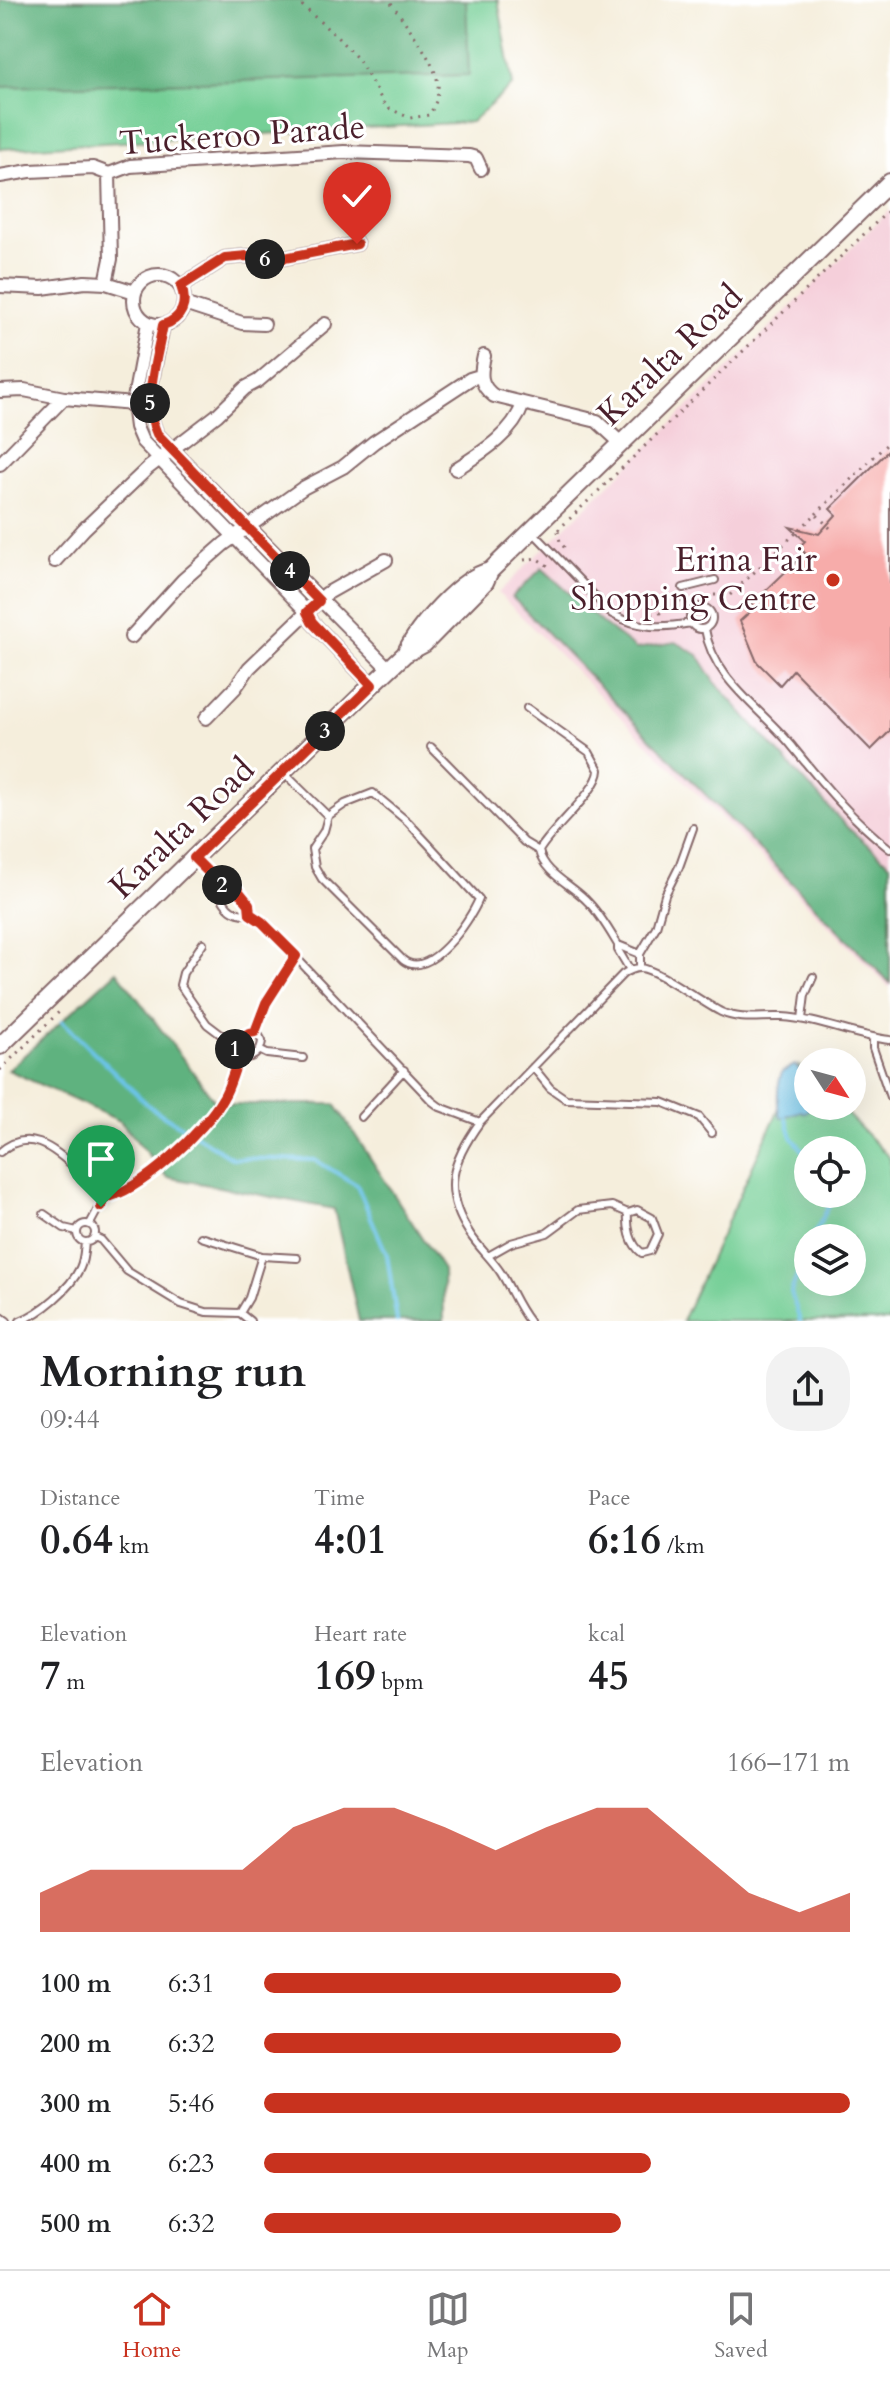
<!DOCTYPE html>
<html lang="en">
<head>
<meta charset="utf-8">
<style>
  body { margin:0; font-family:Cardo,serif; background:#f2f2f2; color:#202124; height:100vh; display:flex; flex-direction:column; font-size:30px; white-space:nowrap }
  * { box-sizing:border-box; margin:0 }
  p { font-size:26px; color:#757577 }
  .icon { flex:none; width:44px; height:44px; fill:none; stroke:currentColor; stroke-width:2; stroke-linecap:round; stroke-linejoin:round }
  .map { position:relative; height:1321px; overflow:hidden }
  .panel { display:flex; flex-direction:column; background:#fff; flex:1 }
  .panel>* { flex:none }
  .needle { width:52px; rotate:126deg }
  .tools { position:absolute; left:794px; top:1048px; display:grid; gap:16px }
  .tools a { display:grid; place-items:center; width:72px; height:72px; border-radius:50%; background:#fff; box-shadow:0 8px 32px #0002; font-size:40px }
  .pin { position:absolute; display:grid; place-items:center; width:68px; height:68px; color:#fff; margin:-82px -34px; border-radius:50% 50% 50% 0; rotate:-45deg; box-shadow:0 0 8px #0007 }
  .pin .icon { rotate:45deg }
  .km { position:absolute; width:40px; height:40px; margin:-20px; border-radius:50%; background:#222; color:#fff; font-size:22px; line-height:40px; text-align:center }
  .round { display:grid; place-items:center; flex:none; width:84px; height:84px; border-radius:32px; background:#f2f2f2 }
  .head { display:flex; align-items:center; justify-content:space-between; height:136px; padding:0 40px }
  h1 { font-size:44px; font-weight:600; line-height:60px }
  .stats { display:grid; grid-template-columns:repeat(3,1fr); gap:12px; height:136px; padding:8px 40px }
  .stats div { display:grid; align-content:center }
  .stats b { font-size:40px; font-weight:600 }
  .stats small { font-size:22px; font-weight:400 }
  .stats p { font-size:22px }
  .chart { height:224px; padding:16px 40px }
  .chart p { display:flex; justify-content:space-between }
  .chart svg { width:100%; height:144px; margin-top:8px; fill:#c8321e; opacity:.7 }
  ul { padding:0 40px; list-style:none; font-size:26px }
  li { display:grid; grid-template-columns:128px 96px 1fr; align-items:center; height:60px }
  li i { height:20px; border-radius:10px; background:#c8321e }
  .menu { display:flex; justify-content:space-around; align-items:center; height:112px; border-top:2px solid #e0e0e0; background:#fff; font-size:22px; color:#757577 }
  .menu a { display:grid; justify-items:center; gap:4px }
  .menu .current { color:#c8321e }
  .map>svg:first-child { display:block }
</style>
</head>
<body>
<div class="map">
<svg width="890" height="1321" viewBox="0 0 890 1321">
  <rect width="100%" height="100%" fill="#fff"/>
  <filter id="ink" filterUnits="userSpaceOnUse"><feTurbulence type="fractalNoise" baseFrequency=".0125" numOctaves="2"/><feDisplacementMap in="SourceGraphic" scale="16" xChannelSelector="R" yChannelSelector="G"/><feConvolveMatrix kernelMatrix="1 2 1 2 8 2 1 2 1" color-interpolation-filters="sRGB"/></filter>
  <filter id="wash" filterUnits="userSpaceOnUse"><feTurbulence type="fractalNoise" baseFrequency=".006" numOctaves="4" result="noise"/><feDisplacementMap in="SourceGraphic" scale="32" xChannelSelector="R" yChannelSelector="G"/><feGaussianBlur stdDeviation="1.8" result="paint"/><feColorMatrix in="noise" values="0 0 0 0 0 0 0 0 0 0 0 0 0 0 0 0 0 1.4 0 .05"/><feComposite in="paint" operator="in"/></filter>
  <g filter="url(#wash)">
    <rect width="100%" height="100%" fill="#f5eedc"/>
    <path fill="#f5cfda" d="M 890,210 L 890,988 L 498,593 Z"/>
    <path fill="#74cf96" stroke="#5f7760" stroke-width="2" fill-rule="evenodd" d="M 0,0 L 498,0 L 513,85 L 471,122 L 0,149 Z
      M 799,1065 L 808,1075 L 808,1106 L 839,1106 L 890,1158 L 890,1321 L 682,1321 ZM 808,1150 L 852,1150 L 852,1194 L 808,1194 ZM 808,1238 L 852,1238 L 852,1282 L 808,1282 Z"/>
    <path fill="#5fb27f" stroke="#546855" stroke-width="2" d="M 0,0 L 466,0 L 469,75 L 0,87 Z
      M 542,568 L 603,624 L 636,649 L 676,642 L 698,655 L 715,682 L 775,749 L 847,827 L 890,864 L 890,983 L 512,597 Z
      M 117,971 L 217,1104 L 335,1104 L 443,1270 L 444,1321 L 359,1321 L 334,1209 L 167,1177 L 120,1121 L 8,1070 Z"/>
    <path fill="#6cc4ea" stroke="#5b728a" stroke-width="2" d="M 795,1065 L 808,1080 L 808,1094 L 802,1093 L 801,1097 L 808,1106 L 812,1106 L 805,1113 L 801,1111 L 781,1118 C 776,1105 777,1086 782,1072 Z"/>
    <g fill="none" stroke-linecap="round" stroke-linejoin="round">
      <path stroke="#6cc4ea" stroke-width="4" d="M 62,1021 L 150,1107 L 232,1158 L 315,1160 L 357,1185 L 387,1255 L 397,1321
        M 786,1118 L 792,1137 L 808,1157
        M 812,1238 L 829,1206 L 830,1194
        M 800,1321 L 791,1292 L 808,1245"/>
    </g>
    <g id="blocks">
      <path fill="#f7acaa" d="M 890,449 L 890,731 L 871,750 L 793,670 L 780,685 L 757,662 L 740,621 L 752,610 L 749,607 L 805,553 L 799,547 L 805,541 L 790,527 L 819,534 L 836,515 L 830,509 Z"/>
    </g>
  </g>
  <g filter="url(#ink)">
    <use href="#blocks" fill-opacity="0" stroke="#866769" stroke-width="2"/>
    <g fill="none" stroke-linecap="round" stroke-linejoin="round">
      <defs>
        <path id="service" d="M 532,531 L 612,614 C 639,629 662,628 691,623
          M 683,588 L 715,580
          M690 618a11 11 0 1 1 22 0a11 11 0 1 1-22 0Z
          M 705,629 C 713,680 762,709 792,746 C 823,784 851,819 890,849
          M 527,708 L 589,752 L 599,770 C 599,790 551,829 539,851 C 544,874 573,885 588,902 C 600,914 609,930 618,945 L 618,950 L 630,970
          M 431,747 L 524,842 L 539,851
          M 285,774 L 328,816
          M 373,793 L 408,822 L 479,899 C 470,921 429,981 403,960 L 322,879 L 315,867 L 312,849 L 324,831 L 328,816 L 345,804 Z
          M 194,858 L 221,885 L 236,888 L 243,895 L 249,904 L 250,914
          M 221,885 L 219,893 C 226,908 234,915 250,914 L 271,931 L 432,1101 L 440,1107 L 480,1122
          M 203,943 L 183,973 L 180,985 L 207,1024 L 236,1046
          M 618,945 L 640,954
          M 640,968 L 640,954 L 656,927 L 665,895 L 679,867 L 693,828
          M 802,1019 L 805,995 L 813,977
          M 255,1032 L 266,1003 L 296,956
          M 873,1038 L 873,1048 L 890,1097
          M 259,1050 L 267,1054 L 303,1058
          M 533,1067 L 550,1088 L 566,1099 L 662,1102 L 699,1117 L 712,1133
          M 361,1117 L 404,1070
          M 0,1152 C 35,1121 64,1161 93,1182 L 101,1190 L 104,1198 L 90,1224
          M 104,1198 C 141,1191 205,1131 223,1098 C 230,1085 233,1070 240,1057 L 236,1051 L 238,1041 L 247,1033 L 258,1034 L 262,1041 C 261,1053 252,1060 240,1057
          M 44,1214 L 64,1228 L 77,1231
          M77 1233a9 9 0 1 1 18 0a9 9 0 1 1-18 0Z
          M 95,1237 L 101,1240 L 127,1271 L 181,1304 L 206,1312 L 240,1313
          M 201,1237 L 262,1256 L 297,1258
          M 488,1256 L 511,1243 L 547,1233 L 578,1210 L 612,1206 L 628,1213 L 637,1210 L 652,1218 L 658,1234 L 650,1251 L 642,1253 C 630,1244 627,1227 628,1213
          M 0,1316 L 7,1321
          M 20,1321 C 41,1313 70,1289 80,1268 C 84,1260 84,1251 85,1242
          M 250,1321 L 240,1313 L 249,1298 L 262,1256
          M 529,1321 C 517,1306 511,1289 501,1273 C 492,1259 479,1248 470,1234 C 441,1190 452,1161 480,1122 L 623,974 C 628,971 634,968 640,968 C 656,968 704,1004 721,1012 C 741,1021 761,1016 782,1017 C 820,1019 853,1036 890,1040"/>
        <path id="minor" d="M 0,176 L 30,171 L 93,168 L 109,174 L 130,166 L 344,152 L 469,156 L 476,158 L 481,169
          M134 300a25 25 0 1 1 50 0a25 25 0 1 1-50 0Z
          M 106,283 L 111,259 L 109,174
          M 0,286 L 42,288 L 85,282 L 106,283 L 135,292
          M 181,286 L 225,258 L 247,256 L 274,260 L 357,244
          M 184,304 L 242,323 L 264,324
          M 148,323 L 133,404 L 136,427 L 142,441 L 307,612 L 312,622 L 372,685
          M 163,325 C 158,359 141,402 157,434 L 389,669
          M 484,356 C 480,374 479,385 494,396 L 597,421 L 622,444
          M 0,391 L 24,390 L 64,398 L 133,404
          M 0,464 L 64,398
          M 456,469 C 481,453 513,434 523,404
          M 55,561 L 84,529 L 148,468 L 217,415 L 245,388 L 258,381 L 325,324
          M 131,637 L 183,580 L 224,544 L 303,488 L 343,467 L 374,442 L 470,379 L 480,376
          M 206,718 L 235,688 L 249,668 L 326,594 L 386,560"/>
        <path id="tertiary" d="M 405,654 C 418,627 460,578 490,571
          M 0,1046 L 372,685 L 405,654 L 424,644 L 485,582 L 490,571 L 890,182"/>
      </defs>
      <use href="#service" stroke="#866769" stroke-width="10"/>
      <use href="#minor" stroke="#866769" stroke-width="16"/>
      <use href="#tertiary" stroke="#866769" stroke-width="20"/>
      <path stroke="#866769" stroke-width="3" stroke-dasharray="2 6" stroke-linecap="butt" d="M 296,0 L 337,37 L 358,59 L 386,107 L 410,118 L 429,115 C 435,106 439,96 438,84 C 435,60 404,21 389,0
        M 816,514 L 890,441
        M 558,530 L 890,209
        M 558,531 L 560,542 L 568,552
        M 524,560 L 536,558 L 550,567
        M 714,595 L 730,595 L 816,514 L 832,530
        M 651,614 L 660,613 L 683,600
        M 0,1070 L 60,1011"/>
      <use href="#service" stroke="#fff" stroke-width="6"/>
      <use href="#minor" stroke="#fff" stroke-width="12"/>
      <use href="#tertiary" stroke="#fff" stroke-width="16"/>
    </g>
  </g>
  <g fill="none" stroke-linecap="round" stroke-linejoin="round" filter="url(#ink)">
    <defs>
      <path id="route" d="M 101,1207 L 104,1198 C 141,1191 205,1131 223,1098 C 231,1085 233,1070 240,1057 L 236,1051 C 236,1040 245,1033 255,1032 L 266,1003 L 296,956 L 262,922 L 250,914 L 249,904 L 236,888 L 221,885 L 194,858 L 372,685 L 312,622 L 307,612 L 319,601 L 157,434 C 142,402 157,359 163,325 C 182,319 188,304 181,286 L 225,258 L 247,256 L 274,260 L 357,244"/>
    </defs>
    <use href="#route" stroke="#fff" stroke-width="16"/>
    <use href="#route" stroke="#c8321e" stroke-width="10"/>
  </g>
  <circle fill="#c8321e" stroke="#fff" stroke-width="3" cx="833" cy="580" r="8"/>
  <g text-anchor="middle" dominant-baseline="central" stroke-width="6" stroke-linejoin="round" paint-order="stroke">
    <g font-size="34" fill="#4a1f2b" stroke="#fff">
      <text transform="translate(242 135) rotate(-4)">Tuckeroo Parade</text>
      <text transform="translate(670 355) rotate(-44)">Karalta Road</text>
      <text transform="translate(182 828) rotate(-44)">Karalta Road</text>
    </g>
    <g font-size="34" fill="#4a1f2b" stroke="#fff" text-anchor="end">
      <text x="817" y="560">Erina Fair<tspan x="817" dy="39">Shopping Centre</tspan></text>
    </g>
  </g>
</svg>
<div class="tools">
<a><svg class="needle" viewBox="-14 -14 28 28"><path d="M0-13l5 13h-10z" fill="#e53935"/><path d="M0 13l5-13h-10z" fill="#757577"/></svg></a>
<a><svg class="icon" aria-label="locate" viewBox="0 0 24 24"><circle cx="12" cy="12" r="6"/><path d="M12 2v4M12 18v4M2 12h4M18 12h4"/></svg></a>
<a><svg class="icon" aria-label="layers" viewBox="0 0 24 24"><path d="M12 4l9 5-9 5-9-5zM3 14l9 5 9-5"/></svg></a>
</div>
<div class="pin" style="left:101px;top:1207px;background:#1e9e55"><svg class="icon" aria-label="arrive" viewBox="0 0 24 24"><path d="M6 21V4h12l-3 4 3 4H6"/></svg></div>
<div class="pin" style="left:357px;top:244px;background:#d93025"><svg class="icon" aria-label="check" viewBox="0 0 24 24"><path d="M5 12l5 5 9-10"/></svg></div>
<b class="km" style="left:235px;top:1049px">1</b>
<b class="km" style="left:222px;top:885px">2</b>
<b class="km" style="left:325px;top:731px">3</b>
<b class="km" style="left:290px;top:571px">4</b>
<b class="km" style="left:150px;top:403px">5</b>
<b class="km" style="left:265px;top:259px">6</b>
</div>
<section class="panel">
<div class="head"><div><h1>Morning run</h1><p>09:44</p></div><a class="round"><svg class="icon" aria-label="share" viewBox="0 0 24 24"><path d="M12 15V3M7 8l5-5 5 5M5 13v7h14v-7"/></svg></a></div>
<div class="stats">
<div><p>Distance</p><b>0.64<small> km</small></b></div>
<div><p>Time</p><b>4:01</b></div>
<div><p>Pace</p><b>6:16<small> /km</small></b></div>
</div>
<div class="stats">
<div><p>Elevation</p><b>7<small> m</small></b></div>
<div><p>Heart rate</p><b>169<small> bpm</small></b></div>
<div><p>kcal</p><b>45</b></div>
</div>
<div class="chart"><p><span>Elevation</span>166–171 m</p>
<svg viewBox="0 0 160 44" preserveAspectRatio="none"><path d="M0 44V32L10 25L20 25L30 25L40 25L50 12L60 6L70 6L80 12L90 19L100 12L110 6L120 6L130 19L140 32L150 38L160 32V44z"/></svg>
</div>
<ul>
<li><b>100 m</b>6:31<i style="width:61%"></i></li>
<li><b>200 m</b>6:32<i style="width:61%"></i></li>
<li><b>300 m</b>5:46<i style="width:100%"></i></li>
<li><b>400 m</b>6:23<i style="width:66%"></i></li>
<li><b>500 m</b>6:32<i style="width:61%"></i></li>
</ul>
</section>
<nav class="menu">
<a class="current"><svg class="icon" aria-label="home" viewBox="0 0 24 24"><path d="M3 11l9-7 9 7M6 9v11h12V9"/></svg>Home</a>
<a><svg class="icon" aria-label="map" viewBox="0 0 24 24"><path d="M3 6l6-2 6 2 6-2v14l-6 2-6-2-6 2zM9 4v14M15 6v14"/></svg>Map</a>
<a><svg class="icon" aria-label="saved" viewBox="0 0 24 24"><path d="M7 4h10v16l-5-4-5 4z"/></svg>Saved</a>
</nav>
</body>
</html>
